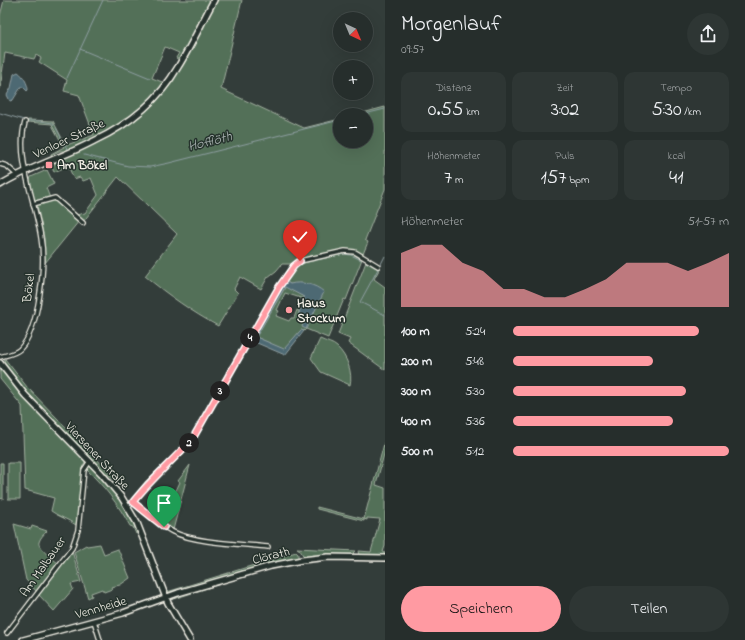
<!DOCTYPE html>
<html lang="de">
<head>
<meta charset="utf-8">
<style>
  body { margin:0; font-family:"Indie Flower",sans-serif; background:#2e3634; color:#f1f3f6; height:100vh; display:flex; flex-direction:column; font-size:15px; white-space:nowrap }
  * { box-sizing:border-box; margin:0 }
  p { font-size:13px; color:#a4a8a9 }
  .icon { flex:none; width:22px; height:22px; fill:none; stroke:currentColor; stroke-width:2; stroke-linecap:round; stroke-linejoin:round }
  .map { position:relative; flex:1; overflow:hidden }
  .panel { display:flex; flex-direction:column; background:#262e2c; width:360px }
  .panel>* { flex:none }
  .needle { width:26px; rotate:136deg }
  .buttons { position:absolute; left:333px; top:12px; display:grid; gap:8px }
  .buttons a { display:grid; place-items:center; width:40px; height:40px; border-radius:50%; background:#262e2c; box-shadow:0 4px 16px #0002,0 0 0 1px #424a48; font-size:20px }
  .pin { position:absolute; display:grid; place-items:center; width:34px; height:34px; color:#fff; margin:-41px -17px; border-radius:50% 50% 50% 0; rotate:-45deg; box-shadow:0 0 4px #0007 }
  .pin .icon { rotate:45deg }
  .km { position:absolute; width:20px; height:20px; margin:-10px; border-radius:50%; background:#222; color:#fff; font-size:11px; line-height:20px; text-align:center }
  .round { display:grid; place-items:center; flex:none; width:42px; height:42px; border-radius:21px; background:#2e3634 }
  .head { display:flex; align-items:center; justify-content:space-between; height:68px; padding:0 16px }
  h1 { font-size:22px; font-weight:600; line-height:30px }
  .figures { display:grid; grid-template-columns:repeat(3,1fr); gap:6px; height:68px; padding:4px 16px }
  .figures div { display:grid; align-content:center; border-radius:10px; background:#2e3634; text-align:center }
  .figures b { font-size:20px; font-weight:600 }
  .figures small { font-size:11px; font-weight:400 }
  .figures p { font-size:11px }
  .chart { height:112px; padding:8px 16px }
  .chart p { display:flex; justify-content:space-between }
  .chart svg { width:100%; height:72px; margin-top:4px; fill:#ff9aa2; opacity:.7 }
  .cta { display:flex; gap:8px; margin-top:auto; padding:8px 16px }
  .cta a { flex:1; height:46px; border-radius:24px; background:#ff9aa2; color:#111; font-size:16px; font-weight:600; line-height:46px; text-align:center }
  .cta a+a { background:#2e3634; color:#f1f3f6 }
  ul { padding:0 16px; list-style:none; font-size:13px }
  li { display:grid; grid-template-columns:64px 48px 1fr; align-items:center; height:30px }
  li i { height:10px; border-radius:5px; background:#ff9aa2 }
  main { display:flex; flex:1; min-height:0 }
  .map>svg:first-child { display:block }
</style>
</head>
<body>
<main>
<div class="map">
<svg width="385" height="640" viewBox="0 0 385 640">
  <rect width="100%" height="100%" fill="#333d3a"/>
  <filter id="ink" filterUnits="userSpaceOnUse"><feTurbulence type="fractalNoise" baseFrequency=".025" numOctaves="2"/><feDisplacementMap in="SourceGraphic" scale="8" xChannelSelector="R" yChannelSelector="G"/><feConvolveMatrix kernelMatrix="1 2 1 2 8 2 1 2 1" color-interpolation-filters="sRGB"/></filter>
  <g filter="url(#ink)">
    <path fill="#527059" stroke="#a3b0a0" d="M 4,0 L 211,0 L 179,60 L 176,58 L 179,53 L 165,47 L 152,78 L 162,82 L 164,85 L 141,108 L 106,133 L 69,151 L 59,151 L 51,155 L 51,154 L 64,147 L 53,127 L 52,124 L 27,122 L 28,120 L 53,121 L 65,144 L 67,145 L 94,135 L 79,95 L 64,91 L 67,80 L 39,62 L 41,58 L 36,55 L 34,59 L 5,53 L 0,89 L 0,16 Z
      M 217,0 L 242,0 L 221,89 L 304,128 L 340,119 L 340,141 L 366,141 L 366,115 L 355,115 L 385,107 L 385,189 L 365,240 L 368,242 L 363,254 L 353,250 L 335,251 L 298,259 L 292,264 L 282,264 L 276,271 L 268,277 L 261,289 L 240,277 L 234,289 L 238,293 L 218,326 C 192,312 168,295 145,276 L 177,234 L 118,177 L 83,222 L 76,215 L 85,213 L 98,195 L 91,178 L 83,181 L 80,177 L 74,179 L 68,166 L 54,172 L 52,168 L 50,169 L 58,160 L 114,133 L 145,110 L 196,39 Z
      M 47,170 L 54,184 L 46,188 L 50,198 L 39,201 L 34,199 L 30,180 L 31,177 Z
      M 54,199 L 79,221 L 45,263 L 44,238 L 37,205 Z
      M 344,253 L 352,254 L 362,259 L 346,300 L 344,299 L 328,338 L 306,329 L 304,331 L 301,330 L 284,350 L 256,337 L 286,286 L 304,297 L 304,299 L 285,293 L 277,310 L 279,311 L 276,316 L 289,321 L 291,318 L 294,318 L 297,310 L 299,311 L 298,318 L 304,322 L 323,292 L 290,284 L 285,281 L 299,263 Z
      M 366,262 L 378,268 L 380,268 L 374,279 L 385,287 L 385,370 L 348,343 L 350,339 L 338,334 Z
      M 320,339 C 326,342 333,343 337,347 C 347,356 353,373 350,385 L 321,372 L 311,358 Z
      M 5,359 L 27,387 L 118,481 L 116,482 C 76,445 36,407 3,364 Z
      M 0,367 C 26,401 56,430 86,460 L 83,466 L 76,525 C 68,519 59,517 51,511 L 54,498 L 25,490 L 22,406 L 0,379 Z
      M 385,440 L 385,450 L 376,485 L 385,488 L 385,546 L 383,552 L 385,553 L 385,556 L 360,555 L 359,551 L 371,552 L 380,519 L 367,518 L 367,520 L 364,519 L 364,521 L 317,509 L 317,507 L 364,519 Z
      M 0,463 L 3,463 L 3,499 L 0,498 Z
      M 8,463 L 20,463 L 20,499 L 8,499 Z
      M 91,465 L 118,495 L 128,511 L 138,533 L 136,534 L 133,527 L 130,526 C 118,504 104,486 86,469 Z
      M 190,465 L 173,530 L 161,523 L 180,482 L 178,481 Z
      M 14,524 L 31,529 L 32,526 L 47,531 C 44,534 40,538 39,542 C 37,548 53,559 58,563 L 37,592 L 26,580 Z
      M 100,544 L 104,554 L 118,549 L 130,578 L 120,585 L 111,587 L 112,589 L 104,592 L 102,589 L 91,593 L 92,596 L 88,598 L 74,552 L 86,545 L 87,546 Z
      M 297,548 L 356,551 L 352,555 L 304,557 L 300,550 Z
      M 72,551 L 81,582 L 71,584 L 73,589 L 54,611 L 39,595 Z
      M 296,552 L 298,554 L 298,558 L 258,567 L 171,593 L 167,592 Z
      M 352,558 L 353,560 C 339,560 326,560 313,561 C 265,567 219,585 173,599 L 172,600 L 171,598 L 265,570 L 308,560 Z"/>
    <path fill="#4d6973" stroke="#909fa2" d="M 18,72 C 23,75 28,84 28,90 L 27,91 L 23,87 L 21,87 L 13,100 L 10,101 L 7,95 L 11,88 L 14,74 Z
      M 285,281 L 290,284 C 301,281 315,284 324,292 L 306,329 L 302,327 L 304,322 L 298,318 L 298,316 L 304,299 L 304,297 L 285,287 L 256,337 L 284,349 L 301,330 L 304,331 L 285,355 L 250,340 Z"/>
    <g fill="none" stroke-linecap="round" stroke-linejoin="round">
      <path stroke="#909fa2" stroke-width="1" d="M 80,49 L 150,78
        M 67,78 L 103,0
        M 0,113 L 24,120
        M 361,115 L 385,109
        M 28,121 L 40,121 L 53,123 L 54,125
        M 56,128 L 66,147 L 68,149
        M 84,155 L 128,166 L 150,167 L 169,163 L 340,120
        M 366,262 L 378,269 L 360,302 L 385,315
        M 381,264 L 385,256
        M 287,281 L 296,267 L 303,263 L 344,254 L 351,255 L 361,260"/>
      <defs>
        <path id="street" d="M 0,164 L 7,166 L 18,176
          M 33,204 L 55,198 L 83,223
          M 0,357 C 6,355 15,354 20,349 C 39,329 46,265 41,238 C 36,203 15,158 25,122
          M 133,502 C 146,513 158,524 173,532 C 196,543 241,544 268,547
          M 128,508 L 147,484 L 181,452 L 193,438 L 279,287 L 293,266 L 300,261 L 345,251 L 355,252 L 378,266
          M 94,621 L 100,640
          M 7,633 L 72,548 L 78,530 L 84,470 L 90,461"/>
        <path id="secondary" d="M 0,185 C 29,167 64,157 94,141 C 128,125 159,100 178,67 C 191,46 202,22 214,0
          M 0,363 L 25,395 L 101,473 L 122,498 L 137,523 L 168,603 L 190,640
          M 23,640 L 123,613 L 178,593 L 271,566 L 302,560 L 328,557 L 385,558"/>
      </defs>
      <use href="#street" stroke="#f4f1e8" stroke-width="6"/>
      <use href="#secondary" stroke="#f4f1e8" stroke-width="8"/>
      <use href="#street" stroke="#26332d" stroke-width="3.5"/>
      <use href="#secondary" stroke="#26332d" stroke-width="5"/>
    </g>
  </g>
  <g fill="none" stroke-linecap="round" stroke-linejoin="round" filter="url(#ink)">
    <defs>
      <path id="route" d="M 164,527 L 133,502 C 151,479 174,460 193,438 L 279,287 L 294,266 L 300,261"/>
    </defs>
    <use href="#route" stroke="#fff" stroke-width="8"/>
    <use href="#route" stroke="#ff9aa2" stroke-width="5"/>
  </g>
  <g fill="#ff9aa2" stroke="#26332d" stroke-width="1.5">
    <rect x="45" y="161" width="8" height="8" rx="2"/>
    <circle cx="289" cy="310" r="4"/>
  </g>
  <g text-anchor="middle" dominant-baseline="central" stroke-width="3" stroke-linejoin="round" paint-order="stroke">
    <g font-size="13" fill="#f4f1e8" stroke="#26332d">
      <text transform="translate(69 139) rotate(-25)">Venloer Straße</text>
      <text transform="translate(29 288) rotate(-83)">Bökel</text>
      <text transform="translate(97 456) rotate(47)">Viersener Straße</text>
      <text transform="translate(271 556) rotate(-14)">Clörath</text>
      <text transform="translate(43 567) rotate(-55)">Am Malbauer</text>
      <text transform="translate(101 608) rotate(-16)">Vennheide</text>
    </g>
    <g font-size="13" font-weight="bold" fill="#f4f1e8" stroke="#26332d" text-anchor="start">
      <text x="57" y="165">Am Bökel</text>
      <text x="297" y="303">Haus<tspan x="297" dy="15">Stockum</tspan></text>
    </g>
    <g font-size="14" font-style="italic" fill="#b1bbb9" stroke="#26332d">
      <text transform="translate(210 142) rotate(-14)">Hofflöth</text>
    </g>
  </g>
</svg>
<div class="buttons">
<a><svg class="needle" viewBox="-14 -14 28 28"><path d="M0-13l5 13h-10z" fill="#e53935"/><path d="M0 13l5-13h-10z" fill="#a4a8a9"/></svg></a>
<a>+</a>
<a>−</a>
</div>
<div class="pin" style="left:164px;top:527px;background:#1e9e55"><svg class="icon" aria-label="arrive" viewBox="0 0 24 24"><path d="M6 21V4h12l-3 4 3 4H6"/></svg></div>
<div class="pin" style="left:300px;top:261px;background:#d93025"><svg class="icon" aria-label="check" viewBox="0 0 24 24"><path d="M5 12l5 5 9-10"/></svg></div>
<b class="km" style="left:189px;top:443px">2</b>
<b class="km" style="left:220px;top:391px">3</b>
<b class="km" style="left:250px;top:338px">4</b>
</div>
<section class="panel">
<div class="head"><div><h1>Morgenlauf</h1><p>09:57</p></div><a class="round"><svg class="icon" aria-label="share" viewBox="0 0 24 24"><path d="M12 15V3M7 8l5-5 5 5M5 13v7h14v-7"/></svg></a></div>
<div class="figures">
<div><p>Distanz</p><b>0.55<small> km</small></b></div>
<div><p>Zeit</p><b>3:02</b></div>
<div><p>Tempo</p><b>5:30<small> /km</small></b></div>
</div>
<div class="figures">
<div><p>Höhenmeter</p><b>7<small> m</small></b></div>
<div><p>Puls</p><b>157<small> bpm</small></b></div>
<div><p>kcal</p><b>41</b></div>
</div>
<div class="chart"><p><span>Höhenmeter</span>51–57 m</p>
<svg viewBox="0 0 160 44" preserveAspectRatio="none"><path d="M0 44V11L10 6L20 6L30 17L40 22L50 33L60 33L70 38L80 38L90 33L100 27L110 17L120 17L130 17L140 22L150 17L160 11V44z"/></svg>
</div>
<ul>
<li><b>100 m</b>5:24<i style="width:86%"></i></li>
<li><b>200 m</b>5:48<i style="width:65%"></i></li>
<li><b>300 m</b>5:30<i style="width:80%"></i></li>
<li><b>400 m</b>5:36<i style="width:74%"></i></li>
<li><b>500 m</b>5:12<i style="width:100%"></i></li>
</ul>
<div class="cta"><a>Speichern</a><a>Teilen</a></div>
</section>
</main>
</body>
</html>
